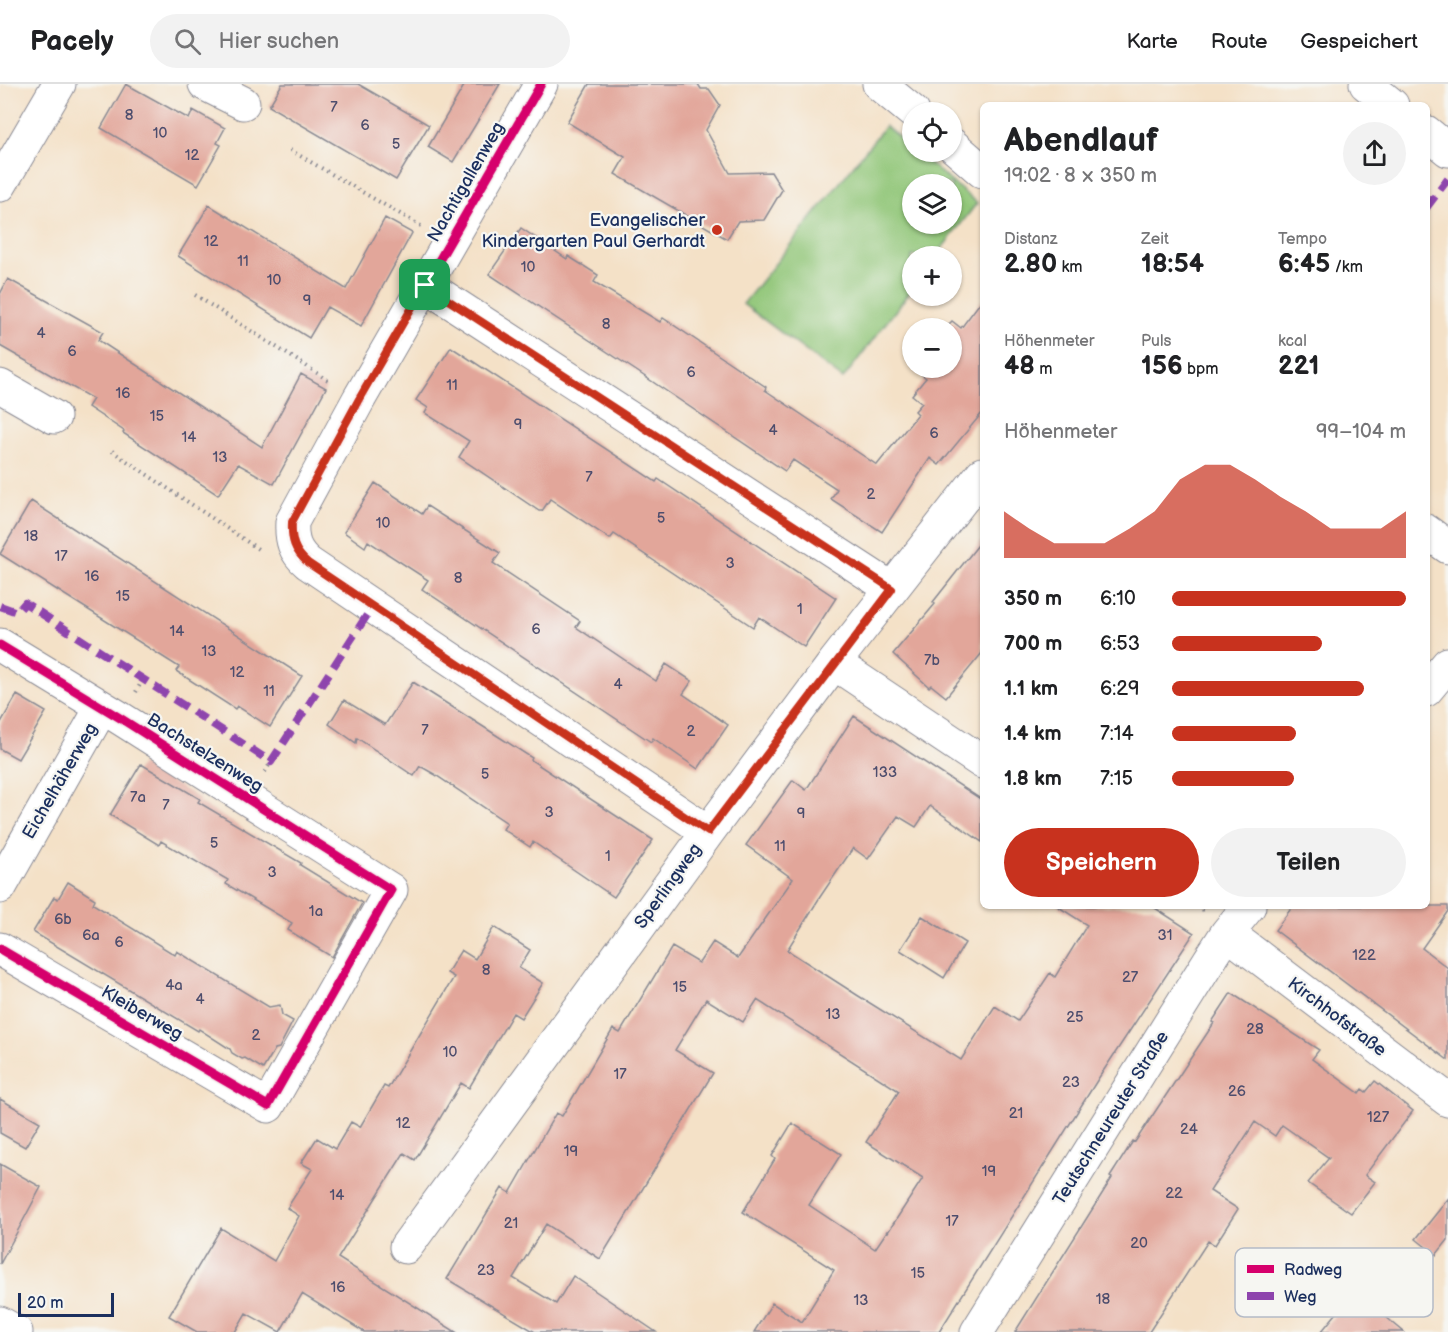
<!DOCTYPE html>
<html lang="de">
<head>
<meta charset="utf-8">
<style>
  body { margin:0; font-family:"Balsamiq Sans",sans-serif; background:#f2f2f2; color:#202124; height:100vh; display:flex; flex-direction:column; font-size:22px; white-space:nowrap }
  * { box-sizing:border-box; margin:0 }
  p { font-size:20px; color:#757577 }
  .icon { flex:none; width:33px; height:33px; fill:none; stroke:currentColor; stroke-width:2; stroke-linecap:round; stroke-linejoin:round }
  .map { position:relative; flex:1; overflow:hidden }
  .details { position:absolute; left:980px; top:18px; width:450px; height:807px; display:flex; flex-direction:column; background:#fff; border-radius:9px; box-shadow:0 2px 4px #0004 }
  .details>* { flex:none }
  .tools { position:absolute; left:902px; top:18px; display:grid; gap:12px }
  .tools a { display:grid; place-items:center; width:60px; height:60px; border-radius:50%; background:#fff; box-shadow:0 2px 4px #0004; font-size:30px }
  .scale { position:absolute; left:18px; bottom:15px; width:96px; box-sizing:border-box; padding-left:6px; border:3px solid #1b2f5e; border-top:0; font-size:16px; line-height:21px; white-space:nowrap; color:#1b2f5e; -webkit-text-stroke:4px #f6f6f2; paint-order:stroke }
  .pin { position:absolute; display:grid; place-items:center; width:51px; height:51px; color:#fff; margin:-26px; border-radius:12px; box-shadow:0 3px 9px #0006 }
  .round { display:grid; place-items:center; flex:none; width:63px; height:63px; border-radius:32px; background:#f2f2f2 }
  .head { display:flex; align-items:center; justify-content:space-between; height:102px; padding:0 24px }
  h1 { font-size:33px; font-weight:600; line-height:45px }
  .figures { display:grid; grid-template-columns:repeat(3,1fr); gap:9px; height:102px; padding:6px 24px }
  .figures div { display:grid; align-content:center }
  .figures b { font-size:26px; font-weight:600 }
  .figures small { font-size:16px; font-weight:400 }
  .figures p { font-size:16px }
  .chart { height:168px; padding:12px 24px }
  .chart p { display:flex; justify-content:space-between }
  .chart svg { width:100%; height:108px; margin-top:6px; fill:#c8321e; opacity:.7 }
  .cta { display:flex; gap:12px; margin-top:auto; padding:12px 24px }
  .cta a { flex:1; height:69px; border-radius:36px; background:#c8321e; color:#fff; font-size:24px; font-weight:600; line-height:69px; text-align:center }
  .cta a+a { background:#f2f2f2; color:#202124 }
  ul { padding:0 24px; list-style:none; font-size:20px }
  li { display:grid; grid-template-columns:96px 72px 1fr; align-items:center; height:45px }
  li i { height:15px; border-radius:8px; background:#c8321e }
  header { display:flex; align-items:center; gap:36px; box-sizing:border-box; height:84px; padding:0 30px; background:#fff; border-bottom:2px solid #e0e0e0 }
  header strong { font-size:28px }
  nav { display:flex; gap:33px; margin-inline-start:auto; font-size:21px }
  .search { width:420px; height:54px; background:#f2f2f2; display:flex; align-items:center; gap:15px; box-sizing:border-box; padding:0 21px; border-radius:33px; color:#757577; font-size:22px }
  .map>svg:first-child { display:block }
</style>
</head>
<body>
<header>
<strong>Pacely</strong>
<div class="search"><svg class="icon" aria-label="search" viewBox="0 0 24 24"><circle cx="10" cy="10" r="6"/><path d="M15 15l6 6"/></svg>Hier suchen</div>
<nav><a>Karte</a><a>Route</a><a>Gespeichert</a></nav>
</header>
<div class="map">
<svg width="1448" height="1248" viewBox="0 0 1448 1248">
  <rect width="100%" height="100%" fill="#f6f6f2"/>
  <filter id="ink" filterUnits="userSpaceOnUse"><feTurbulence type="fractalNoise" baseFrequency=".0167" numOctaves="2"/><feDisplacementMap in="SourceGraphic" scale="12" xChannelSelector="R" yChannelSelector="G"/><feConvolveMatrix kernelMatrix="1 2 1 2 8 2 1 2 1" color-interpolation-filters="sRGB"/></filter>
  <filter id="wash" filterUnits="userSpaceOnUse"><feTurbulence type="fractalNoise" baseFrequency=".008" numOctaves="4" result="noise"/><feDisplacementMap in="SourceGraphic" scale="24" xChannelSelector="R" yChannelSelector="G"/><feGaussianBlur stdDeviation="1.35" result="paint"/><feColorMatrix in="noise" values="0 0 0 0 0 0 0 0 0 0 0 0 0 0 0 0 0 1.4 0 .05"/><feComposite in="paint" operator="in"/></filter>
  <g filter="url(#wash)">
    <rect width="100%" height="100%" fill="#f4e1c7"/>
    <path fill="#91c678" stroke="#567a6b" stroke-width="1.5" fill-rule="evenodd" d="M 885,42 L 912,64 L 912,68 L 916,68 L 977,119 L 936,172 L 912,172 L 912,205 L 843,295 L 743,220 ZM 912,100 L 951,100 L 951,140 L 912,140 Z"/>
    <g id="blocks">
      <path fill="#e2a69a" d="M 126,0 L 189,35 L 193,26 L 225,44 L 217,59 L 221,61 L 198,101 L 101,44 Z
        M 282,0 L 358,0 L 429,41 L 396,96 L 269,22 Z
        M 465,0 L 500,0 L 453,78 L 428,63 Z
        M 589,0 L 698,0 L 701,5 L 709,5 L 720,21 L 706,46 L 730,89 L 771,88 L 782,106 L 764,136 L 738,137 L 727,155 L 615,90 L 625,73 L 567,38 Z
        M 209,121 L 346,205 L 385,134 L 412,149 L 361,242 L 327,223 L 309,254 L 178,172 Z
        M 521,144 L 567,175 L 568,172 L 598,191 L 594,198 L 660,238 L 663,234 L 766,303 L 765,306 L 877,381 L 918,330 L 915,327 L 922,319 L 912,311 L 926,294 L 914,284 L 951,284 L 951,244 L 945,244 L 952,237 L 961,244 L 982,216 L 982,329 L 939,381 L 930,374 L 882,448 L 831,415 L 837,405 L 793,376 L 785,387 L 638,288 L 489,190 Z
        M 8,195 L 103,248 L 98,256 L 262,363 L 301,290 L 326,304 L 274,400 L 238,380 L 218,411 L 123,349 L 124,347 L 88,323 L 93,315 L 0,262 L 0,210 Z
        M 451,263 L 656,398 L 658,395 L 836,514 L 804,563 L 759,533 L 753,543 L 614,450 L 610,455 L 550,415 L 542,427 L 539,427 L 459,373 L 469,357 L 425,329 L 428,324 L 416,316 Z
        M 375,399 L 422,430 L 427,422 L 500,469 L 493,479 L 580,537 L 576,543 L 656,597 L 666,580 L 692,597 L 683,610 L 728,641 L 698,685 L 653,654 L 651,658 L 422,505 L 428,496 L 368,457 L 365,463 L 344,448 Z
        M 31,417 L 302,592 L 270,643 L 237,622 L 235,625 L 176,587 L 179,583 L 0,470 Z
        M 982,456 L 982,569 L 946,613 L 931,601 L 929,603 L 893,570 L 935,520 L 933,518 Z
        M 413,598 L 493,649 L 532,674 L 531,676 L 653,756 L 614,813 L 533,758 L 530,763 L 503,745 L 507,739 L 434,690 L 420,682 L 414,692 L 357,654 L 356,659 L 329,640 L 344,616 L 385,641 Z
        M 17,611 L 46,628 L 18,675 L 0,665 L 0,640 Z
        M 854,632 L 982,716 L 982,758 L 930,722 L 916,743 L 898,732 L 868,775 L 853,764 L 820,813 L 787,866 L 857,911 L 961,976 L 995,922 L 1018,937 L 1050,889 L 1055,893 L 1087,841 L 1057,822 L 1152,822 L 1194,849 L 1098,995 L 939,1248 L 754,1248 L 772,1219 L 802,1238 L 834,1186 L 743,1128 L 775,1075 L 772,1072 L 792,1039 L 841,1070 L 809,1121 L 875,1165 L 887,1147 L 888,1148 L 923,1094 L 866,1058 L 899,1007 L 757,916 L 743,938 L 706,915 L 675,966 L 713,989 L 600,1175 L 546,1140 L 513,1194 L 556,1220 L 573,1192 L 656,1248 L 535,1248 L 447,1195 L 502,1104 L 510,1109 L 556,1029 L 562,1032 L 613,945 L 620,949 L 672,863 L 699,879 L 713,858 L 738,874 L 793,795 L 746,761 L 793,696 L 806,706 Z
        M 141,680 L 200,715 L 198,718 L 301,779 L 300,781 L 362,819 L 332,873 L 288,846 L 292,839 L 226,800 L 228,796 L 161,757 L 159,761 L 110,731 Z
        M 68,798 L 95,815 L 93,820 L 175,871 L 177,867 L 269,923 L 280,921 L 282,931 L 293,937 L 279,964 L 275,965 L 263,985 L 245,974 L 242,975 L 232,969 L 230,965 L 199,945 L 198,947 L 33,848 L 54,813 L 58,815 Z
        M 1293,822 L 1448,822 L 1448,827 L 1422,864 L 1448,884 L 1448,976 L 1275,846 Z
        M 922,832 L 965,859 L 944,894 L 900,866 Z
        M 494,843 L 530,866 L 519,884 L 543,899 L 521,934 L 513,929 L 469,1004 L 461,999 L 415,1076 L 404,1069 L 338,1174 L 456,1248 L 364,1248 L 302,1210 L 280,1248 L 246,1229 L 235,1248 L 197,1248 L 169,1232 L 221,1144 L 274,1177 L 299,1132 L 287,1124 L 312,1085 L 301,1079 L 317,1054 L 335,1065 L 351,1038 L 360,1043 L 384,1002 L 388,1004 L 454,893 L 447,889 L 461,866 L 475,875 Z
        M 1231,909 L 1319,966 L 1312,975 L 1359,1009 L 1362,1005 L 1366,1008 L 1375,997 L 1413,1027 L 1365,1091 L 1375,1098 L 1351,1129 L 1308,1099 L 1329,1074 L 1282,1041 L 1275,1052 L 1255,1038 L 1210,1107 L 1238,1125 L 1215,1161 L 1208,1157 L 1149,1248 L 1015,1248 L 1112,1094 L 1110,1093 L 1133,1057 L 1135,1058 L 1214,939 L 1212,938 Z
        M 0,1015 L 40,1038 L 25,1063 L 0,1049 Z
        M 0,1080 L 41,1103 L 0,1180 Z
        M 1448,1115 L 1448,1156 L 1436,1171 L 1416,1155 Z
        M 1361,1200 L 1393,1225 L 1386,1233 L 1404,1248 L 1321,1248 Z"/>
    </g>
  </g>
  <g filter="url(#ink)">
    <use href="#blocks" fill-opacity="0" stroke="#888892" stroke-width="1.5"/>
    <g fill="none" stroke-linecap="round" stroke-linejoin="round">
      <defs>
        <path id="minor" d="M 205,0 L 243,19
          M 541,0 L 359,315 L 292,438 C 291,456 294,467 308,479 L 708,748
          M 879,0 L 913,28
          M 1366,0 L 1392,21
          M 1426,48 L 1448,66
          M 951,60 L 982,87
          M 0,101 L 59,0
          M 425,201 L 892,505
          M 0,302 L 54,333
          M 1426,447 L 1448,463
          M 0,561 L 120,634 L 391,806 L 268,1022 L 0,865
          M 834,579 L 982,678
          M 1426,606 L 1448,580
          M 0,803 L 102,623
          M 1227,849 L 1448,1016
          M 406,1163 L 708,748 L 834,579 L 982,390
          M 0,1239 L 16,1248
          M 977,1248 L 1209,877 L 1227,849 L 1249,822"/>
      </defs>
      <use href="#minor" stroke="#888892" stroke-width="35"/>
      <path stroke="#888892" stroke-width="4" stroke-dasharray="1.5 4.5" stroke-linecap="butt" d="M 290,66 L 421,142
        M 195,211 L 331,298
        M 112,367 L 261,467
        M 136,608 L 143,595
        M 265,688 L 271,678
        M 1197,822 L 1205,827"/>
      <use href="#minor" stroke="#fff" stroke-width="33"/>
      <path stroke="#8e44ad" stroke-width="8" stroke-dasharray="15 8" stroke-linecap="butt" d="M 1426,124 L 1448,95
        M 0,522 L 17,528 L 25,519 L 271,678 L 373,522"/>
      <defs>
        <path id="cycleway" d="M 541,0 L 359,315 L 292,438 C 291,456 294,467 308,479 L 708,748
          M 0,561 L 120,634 L 391,806 L 268,1022 L 0,865"/>
      </defs>
      <use href="#cycleway" stroke="#f6f6f2" stroke-width="13"/>
      <use href="#cycleway" stroke="#d6006c" stroke-width="9"/>
    </g>
  </g>
  <g fill="none" stroke-linecap="round" stroke-linejoin="round" filter="url(#ink)">
    <defs>
      <path id="route" d="M 425,201 L 892,505 L 708,748 L 308,479 C 294,467 291,456 292,438 L 359,315 Z"/>
    </defs>
    <use href="#route" stroke="#fff" stroke-width="12"/>
    <use href="#route" stroke="#c8321e" stroke-width="8"/>
  </g>
  <circle fill="#c8321e" stroke="#f6f6f2" stroke-width="2" cx="717" cy="146" r="6"/>
  <g text-anchor="middle" dominant-baseline="central" stroke-width="4.5" stroke-linejoin="round" paint-order="stroke">
    <g font-size="15" fill="#4d4d6d">
      <text x="334" y="23">7</text>
      <text x="129" y="31">8</text>
      <text x="365" y="41">6</text>
      <text x="160" y="49">10</text>
      <text x="396" y="60">5</text>
      <text x="192" y="71">12</text>
      <text x="211" y="157">12</text>
      <text x="243" y="177">11</text>
      <text x="528" y="183">10</text>
      <text x="274" y="196">10</text>
      <text x="307" y="216">9</text>
      <text x="606" y="240">8</text>
      <text x="41" y="249">4</text>
      <text x="72" y="267">6</text>
      <text x="691" y="288">6</text>
      <text x="452" y="301">11</text>
      <text x="123" y="309">16</text>
      <text x="157" y="332">15</text>
      <text x="518" y="340">9</text>
      <text x="773" y="346">4</text>
      <text x="934" y="349">6</text>
      <text x="189" y="353">14</text>
      <text x="220" y="373">13</text>
      <text x="589" y="393">7</text>
      <text x="871" y="410">2</text>
      <text x="661" y="434">5</text>
      <text x="383" y="439">10</text>
      <text x="31" y="452">18</text>
      <text x="61" y="472">17</text>
      <text x="730" y="479">3</text>
      <text x="92" y="492">16</text>
      <text x="458" y="494">8</text>
      <text x="123" y="512">15</text>
      <text x="800" y="525">1</text>
      <text x="536" y="545">6</text>
      <text x="177" y="547">14</text>
      <text x="209" y="567">13</text>
      <text x="932" y="576">7b</text>
      <text x="237" y="588">12</text>
      <text x="618" y="600">4</text>
      <text x="269" y="607">11</text>
      <text x="425" y="646">7</text>
      <text x="691" y="647">2</text>
      <text x="885" y="688">133</text>
      <text x="485" y="690">5</text>
      <text x="138" y="713">7a</text>
      <text x="166" y="721">7</text>
      <text x="549" y="728">3</text>
      <text x="801" y="729">9</text>
      <text x="214" y="759">5</text>
      <text x="780" y="762">11</text>
      <text x="608" y="772">1</text>
      <text x="272" y="788">3</text>
      <text x="316" y="827">1a</text>
      <text x="63" y="835">6b</text>
      <text x="91" y="851">6a</text>
      <text x="1165" y="851">31</text>
      <text x="119" y="858">6</text>
      <text x="1364" y="871">122</text>
      <text x="486" y="886">8</text>
      <text x="1130" y="893">27</text>
      <text x="174" y="901">4a</text>
      <text x="680" y="903">15</text>
      <text x="200" y="915">4</text>
      <text x="833" y="930">13</text>
      <text x="1075" y="933">25</text>
      <text x="1255" y="945">28</text>
      <text x="256" y="951">2</text>
      <text x="450" y="968">10</text>
      <text x="620" y="990">17</text>
      <text x="1071" y="998">23</text>
      <text x="1237" y="1007">26</text>
      <text x="1016" y="1029">21</text>
      <text x="1378" y="1033">127</text>
      <text x="403" y="1039">12</text>
      <text x="1189" y="1045">24</text>
      <text x="571" y="1067">19</text>
      <text x="989" y="1087">19</text>
      <text x="1174" y="1109">22</text>
      <text x="337" y="1111">14</text>
      <text x="952" y="1137">17</text>
      <text x="511" y="1139">21</text>
      <text x="1139" y="1159">20</text>
      <text x="486" y="1186">23</text>
      <text x="918" y="1189">15</text>
      <text x="338" y="1203">16</text>
      <text x="1103" y="1215">18</text>
      <text x="861" y="1216">13</text>
    </g>
    <g font-size="18" fill="#1b2f5e" stroke="#f6f6f2">
      <text transform="translate(466 98) rotate(-60)">Nachtigallenweg</text>
      <text transform="translate(205 669) rotate(32)">Bachstelzenweg</text>
      <text transform="translate(60 697) rotate(-60)">Eichelhäherweg</text>
      <text transform="translate(668 802) rotate(-54)">Sperlingweg</text>
      <text transform="translate(142 929) rotate(30)">Kleiberweg</text>
      <text transform="translate(1337 933) rotate(37)">Kirchhofstraße</text>
      <text transform="translate(1111 1034) rotate(-58)">Teutschneureuter Straße</text>
    </g>
    <g font-size="18" fill="#1b2f5e" stroke="#f6f6f2" text-anchor="end">
      <text x="705" y="136">Evangelischer<tspan x="705" dy="21">Kindergarten Paul Gerhardt</tspan></text>
    </g>
  </g>
  <rect x="1235" y="1164" width="198" height="69" rx="9" fill="#f6f6f2" stroke="#b4bac6" stroke-width="1.5"/>
  <rect x="1247" y="1181" width="27" height="8" fill="#d6006c"/>
  <rect x="1247" y="1208" width="27" height="8" fill="#8e44ad"/>
  <g font-size="16" fill="#1b2f5e">
    <text x="1284" y="1191">Radweg</text>
    <text x="1284" y="1218">Weg</text>
  </g>
</svg>
<div class="tools">
<a><svg class="icon" aria-label="locate" viewBox="0 0 24 24"><circle cx="12" cy="12" r="6"/><path d="M12 2v4M12 18v4M2 12h4M18 12h4"/></svg></a>
<a><svg class="icon" aria-label="layers" viewBox="0 0 24 24"><path d="M12 4l9 5-9 5-9-5zM3 14l9 5 9-5"/></svg></a>
<a>+</a>
<a>−</a>
</div>
<div class="scale">20 m</div>
<div class="pin" style="left:425px;top:201px;background:#1e9e55"><svg class="icon" aria-label="arrive" viewBox="0 0 24 24"><path d="M6 21V4h12l-3 4 3 4H6"/></svg></div>
<section class="details">
<div class="head"><div><h1>Abendlauf</h1><p>19:02 · 8 × 350 m</p></div><a class="round"><svg class="icon" aria-label="share" viewBox="0 0 24 24"><path d="M12 15V3M7 8l5-5 5 5M5 13v7h14v-7"/></svg></a></div>
<div class="figures">
<div><p>Distanz</p><b>2.80<small> km</small></b></div>
<div><p>Zeit</p><b>18:54</b></div>
<div><p>Tempo</p><b>6:45<small> /km</small></b></div>
</div>
<div class="figures">
<div><p>Höhenmeter</p><b>48<small> m</small></b></div>
<div><p>Puls</p><b>156<small> bpm</small></b></div>
<div><p>kcal</p><b>221</b></div>
</div>
<div class="chart"><p><span>Höhenmeter</span>99–104 m</p>
<svg viewBox="0 0 160 44" preserveAspectRatio="none"><path d="M0 44V25L10 32L20 38L30 38L40 38L50 32L60 25L70 12L80 6L90 6L100 12L110 19L120 25L130 32L140 32L150 32L160 25V44z"/></svg>
</div>
<ul>
<li><b>350 m</b>6:10<i style="width:100%"></i></li>
<li><b>700 m</b>6:53<i style="width:64%"></i></li>
<li><b>1.1 km</b>6:29<i style="width:82%"></i></li>
<li><b>1.4 km</b>7:14<i style="width:53%"></i></li>
<li><b>1.8 km</b>7:15<i style="width:52%"></i></li>
</ul>
<div class="cta"><a>Speichern</a><a>Teilen</a></div>
</section>
</div>
</body>
</html>
